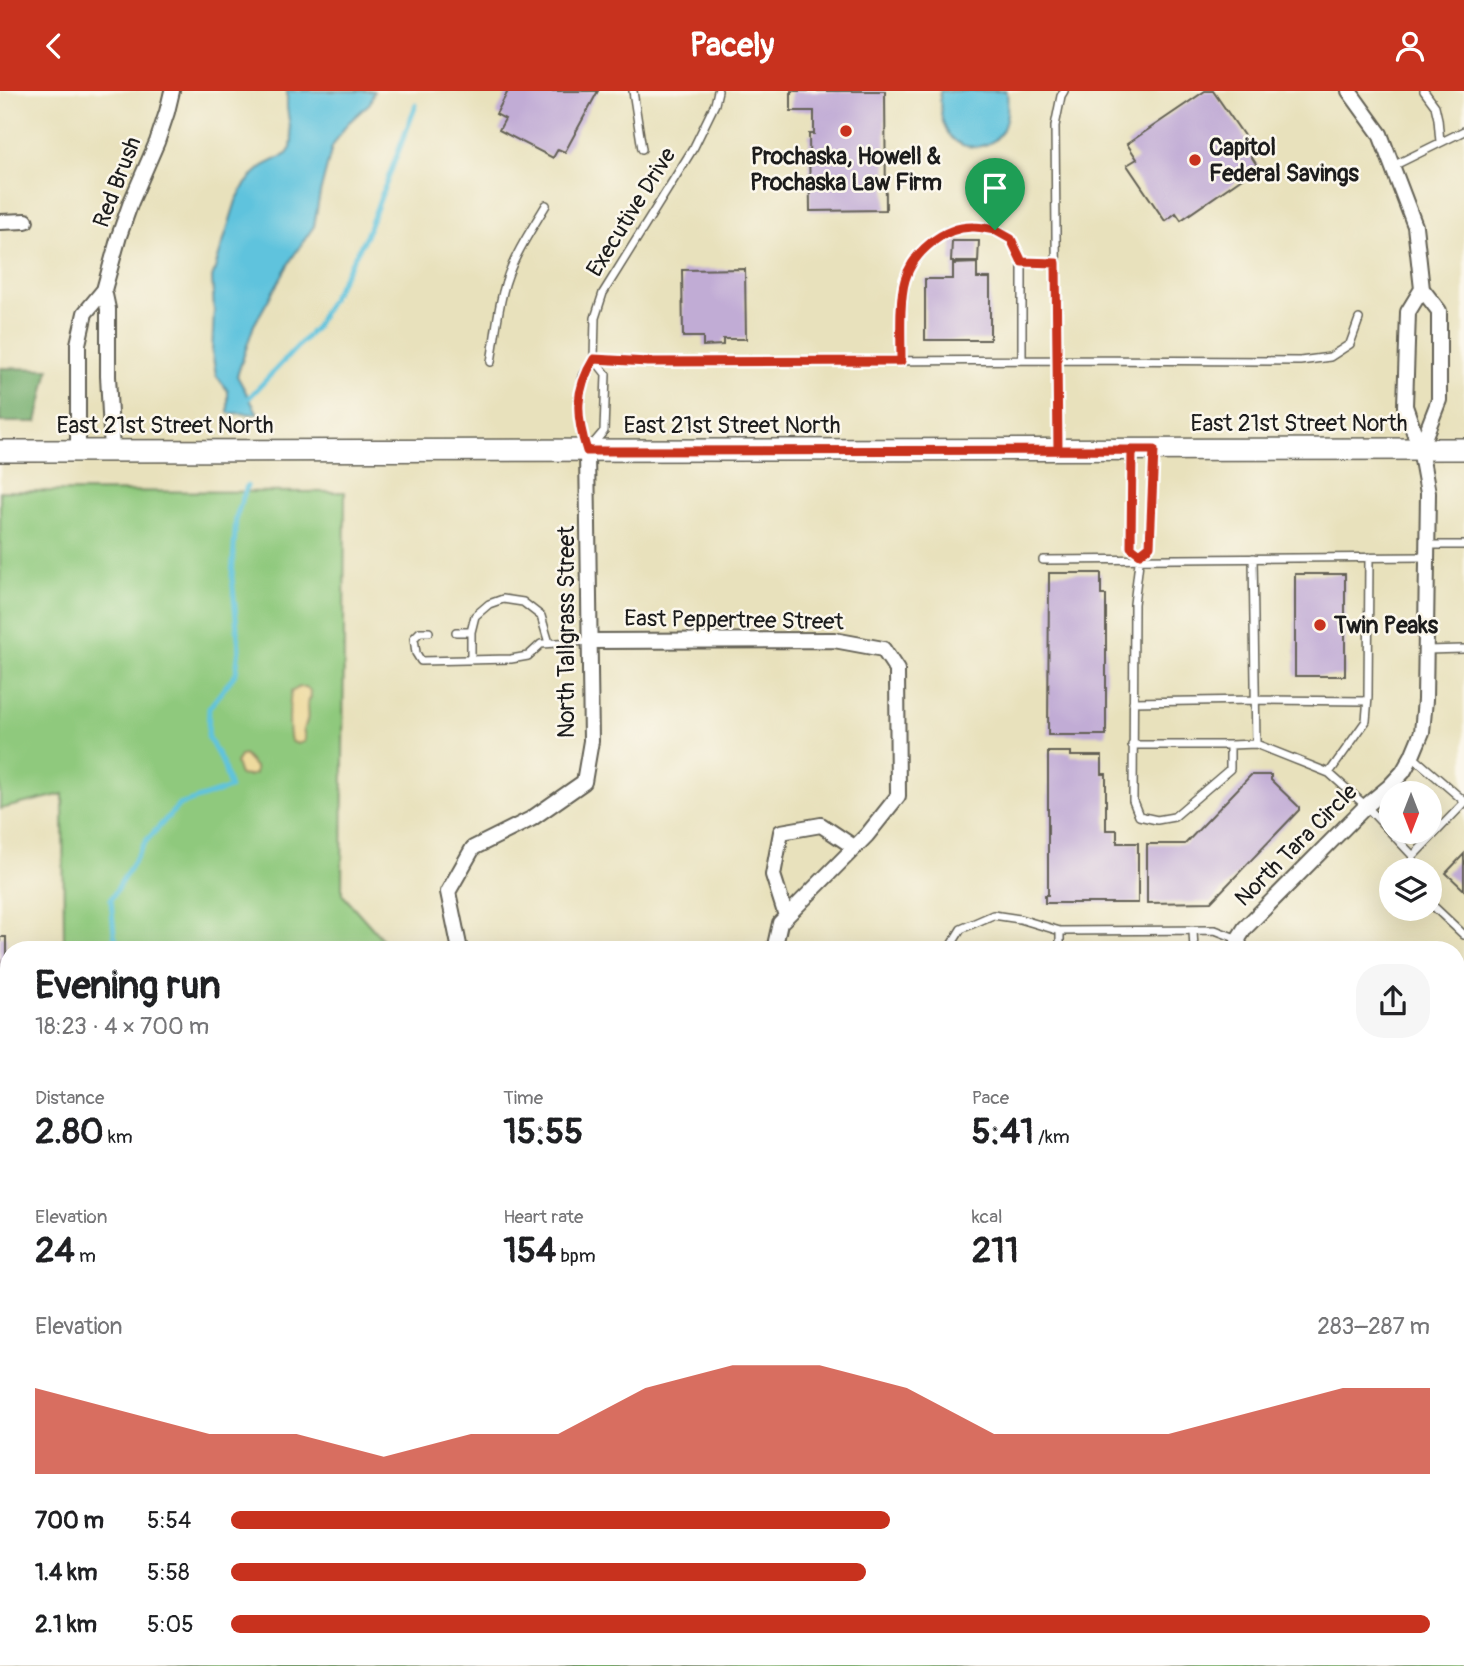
<!DOCTYPE html>
<html lang="en">
<head>
<meta charset="utf-8">
<style>
  body { margin:0; font-family:Pangolin,sans-serif; background:#f6f6f6; color:#202124; height:100vh; display:flex; flex-direction:column; font-size:26px; white-space:nowrap }
  * { box-sizing:border-box; margin:0 }
  p { font-size:23px; color:#757577 }
  .icon { flex:none; width:38px; height:38px; fill:none; stroke:currentColor; stroke-width:2; stroke-linecap:round; stroke-linejoin:round }
  .map { position:relative; flex:1; overflow:hidden }
  .panel { position:absolute; left:0px; top:850px; width:1465px; height:724px; display:flex; flex-direction:column; background:#fff; border-radius:28px 28px 0 0; box-shadow:0 7px 28px #0002 }
  .panel>* { flex:none }
  .needle { width:46px; rotate:180deg }
  .tools { position:absolute; left:1379px; top:690px; display:grid; gap:14px }
  .tools a { display:grid; place-items:center; width:63px; height:63px; border-radius:50%; background:#fff; box-shadow:0 7px 28px #0002; font-size:35px }
  .pin { position:absolute; display:grid; place-items:center; width:60px; height:60px; color:#fff; margin:-72px -30px; border-radius:50% 50% 50% 0; rotate:-45deg; box-shadow:0 0 7px #0007 }
  .pin .icon { rotate:45deg }
  .round { display:grid; place-items:center; flex:none; width:74px; height:74px; border-radius:28px; background:#f6f6f6 }
  .head { display:flex; align-items:center; justify-content:space-between; height:119px; padding:0 35px }
  h1 { font-size:38px; font-weight:700; line-height:52px }
  .metrics { display:grid; grid-template-columns:repeat(3,1fr); gap:10px; height:119px; padding:7px 35px }
  .metrics div { display:grid; align-content:center }
  .metrics b { font-size:35px; font-weight:700 }
  .metrics small { font-size:19px; font-weight:400 }
  .metrics p { font-size:19px }
  .chart { height:196px; padding:14px 35px }
  .chart p { display:flex; justify-content:space-between }
  .chart svg { width:100%; height:126px; margin-top:7px; fill:#c8321e; opacity:.7 }
  ul { padding:0 35px; list-style:none; font-size:23px }
  li { display:grid; grid-template-columns:112px 84px 1fr; align-items:center; height:52px }
  li i { height:18px; border-radius:9px; background:#c8321e }
  header { display:flex; justify-content:space-between; align-items:center; height:91px; padding:0 35px; background:#c8321e; color:#fff; font-size:32px; font-weight:700 }
  .map>svg:first-child { display:block }
</style>
</head>
<body>
<header><svg class="icon" aria-label="back" viewBox="0 0 24 24"><path d="M15 5l-7 7 7 7"/></svg>Pacely<svg class="icon" aria-label="person" viewBox="0 0 24 24"><circle cx="12" cy="8" r="4"/><path d="M4 21q1-7 8-7t8 7"/></svg></header>
<div class="map">
<svg width="1464" height="1575" viewBox="0 0 1464 1575">
  <rect width="100%" height="100%" fill="#fbf7ec"/>
  <filter id="ink" filterUnits="userSpaceOnUse"><feTurbulence type="fractalNoise" baseFrequency=".0143" numOctaves="2"/><feDisplacementMap in="SourceGraphic" scale="14" xChannelSelector="R" yChannelSelector="G"/><feConvolveMatrix kernelMatrix="1 2 1 2 8 2 1 2 1" color-interpolation-filters="sRGB"/></filter>
  <filter id="wash" filterUnits="userSpaceOnUse"><feTurbulence type="fractalNoise" baseFrequency=".00686" numOctaves="4" result="noise"/><feDisplacementMap in="SourceGraphic" scale="28" xChannelSelector="R" yChannelSelector="G"/><feGaussianBlur stdDeviation="1.57" result="paint"/><feColorMatrix in="noise" values="0 0 0 0 0 0 0 0 0 0 0 0 0 0 0 0 0 1.4 0 .05"/><feComposite in="paint" operator="in"/></filter>
  <g filter="url(#wash)">
    <rect width="100%" height="100%" fill="#e8e1bc"/>
    <path fill="#8fc97d" stroke="#56724c" stroke-width="2" d="M 0,400 L 345,401 L 342,803 L 392,859 L 64,859 L 63,703 L 0,718 Z
      M 1456,1506 L 1464,1510 L 1464,1575 L 0,1575 L 0,1516 L 9,1509 L 9,1566 L 1456,1566 Z"/>
    <path fill="#73ad6c" stroke="#486444" stroke-width="2" d="M 0,277 L 49,278 L 37,331 L 0,331 Z"/>
    <path fill="#eeda9e" stroke="#857b5d" stroke-width="2" d="M 300,596 L 306,596 L 310,600 L 311,606 C 302,618 313,625 303,638 L 305,647 L 304,651 L 297,653 L 291,650 C 288,639 289,613 291,601 Z
      M 244,664 L 255,676 L 255,683 L 248,685 L 240,684 L 236,672 L 240,665 Z"/>
    <path fill="#5fc3dd" stroke="#3e707c" stroke-width="2" d="M 287,0 L 374,0 L 370,12 L 347,33 L 332,56 L 320,102 L 314,135 L 292,167 L 254,234 L 237,285 L 258,323 L 228,322 L 228,300 L 216,284 L 212,261 L 214,220 L 212,187 L 236,110 L 244,95 L 254,83 L 263,75 L 287,63 L 291,57 L 292,49 L 287,17 Z
      M 940,0 L 1007,0 C 1008,12 1008,27 1003,38 C 994,57 967,62 952,47 C 940,35 940,15 940,0 Z
      M 461,1566 L 500,1566 L 500,1575 L 464,1575 Z"/>
    <g fill="none" stroke-linecap="round" stroke-linejoin="round">
      <path stroke="#5fc3dd" stroke-width="5" d="M 245,311 L 315,237 L 366,145 L 416,14
        M 119,859 L 114,843 L 111,808 L 146,750 L 179,714 L 230,697 L 223,673 L 208,646 L 209,617 L 236,582 L 239,557 L 232,486 L 236,426 L 247,395"/>
    </g>
    <g id="blocks">
      <path fill="#c1acd5" d="M 508,0 L 598,0 L 565,61 L 558,58 L 553,67 L 499,39 L 505,28 L 496,23 Z
        M 791,0 L 885,0 L 886,119 L 810,120 L 809,43 L 814,43 L 814,20 L 791,20 Z
        M 1205,0 L 1213,0 L 1256,62 L 1251,65 L 1258,76 L 1181,129 L 1176,122 L 1165,130 L 1127,74 L 1137,68 L 1127,53 Z
        M 952,150 L 979,150 L 978,171 L 951,171 Z
        M 977,172 L 977,187 L 990,187 L 990,249 L 925,249 L 925,188 L 953,188 L 953,173 Z
        M 745,178 L 746,248 L 723,248 L 723,254 L 703,255 L 703,246 L 683,246 L 682,179 Z
        M 1049,482 L 1101,482 L 1101,504 L 1106,504 L 1106,644 L 1048,644 Z
        M 1295,483 L 1345,483 L 1345,585 L 1295,585 Z
        M 1048,661 L 1071,661 L 1071,665 L 1102,665 L 1102,683 L 1106,683 L 1106,739 L 1117,739 L 1117,752 L 1138,752 L 1138,812 L 1045,812 L 1045,804 L 1048,804 Z
        M 1251,684 L 1271,684 L 1271,689 L 1299,716 L 1299,719 L 1211,811 L 1147,812 L 1147,753 L 1185,753 Z
        M 1464,763 L 1464,799 L 1446,782 Z
        M 0,846 L 6,846 L 6,872 L 9,872 L 9,910 L 1,910 L 0,905 Z
        M 1464,1090 L 1464,1132 L 1456,1124 L 1456,1098 Z
        M 1456,1159 L 1464,1167 L 1464,1181 L 1456,1189 Z
        M 0,1370 L 9,1370 L 9,1391 L 0,1391 Z
        M 1459,1451 L 1464,1451 L 1464,1477 L 1460,1477 Z"/>
    </g>
  </g>
  <g filter="url(#ink)">
    <use href="#blocks" fill-opacity="0" stroke="#636154" stroke-width="2"/>
    <g fill="none" stroke-linecap="round" stroke-linejoin="round">
      <defs>
        <path id="lane" d="M 633,0 L 642,58
          M 1424,0 L 1435,15 L 1438,28 L 1440,51
          M 1393,75 L 1464,40
          M 1022,171 L 1056,172
          M 594,268 L 648,271 L 1057,269 L 1300,270 L 1330,266 L 1350,253 L 1359,228
          M 594,268 L 606,283 L 604,340 L 587,360 L 580,336 L 579,312 L 583,285 L 594,268 L 595,227 L 603,202 L 694,56 L 715,13 L 718,0
          M 902,270 L 901,232 L 905,190 L 912,173 L 927,155 L 948,140 L 972,136 L 995,139 L 1011,148 L 1022,171 L 1022,269
          M 491,271 C 495,248 497,224 503,201 C 510,170 530,141 546,114
          M 1058,355 L 1055,35 L 1061,5 L 1064,0
          M 1154,359 L 1150,455 L 1140,463 L 1134,513 L 1133,710 L 1139,725 L 1157,729 L 1174,726 L 1230,678 L 1230,654 L 1256,653 L 1329,682 L 1366,715 L 1413,765
          M 1132,360 L 1131,456 L 1140,463
          M 1427,454 L 1464,454
          M 1253,467 L 1256,653
          M 1043,469 L 1427,466
          M 429,541 L 420,541 L 414,547 L 416,562 L 421,570 L 511,568 L 528,565 L 541,553 L 589,550
          M 456,541 L 471,541 L 471,569
          M 471,541 L 475,525 L 489,513 L 503,508 L 523,511 L 541,525 L 549,552
          M 1426,559 L 1464,558
          M 1133,611 L 1255,609 L 1367,610
          M 1132,654 L 1230,654
          M 1412,665 L 1464,710
          M 1329,682 L 1366,630 L 1368,606 L 1369,466
          M 1411,779 L 1413,765 L 1464,712
          M 1430,812 L 1464,844
          M 1060,840 L 1060,859
          M 1193,840 L 1194,859
          M 948,859 L 961,838 L 993,824 L 1020,828 L 1060,840 L 1215,839 L 1238,848
          M 1456,1322 L 1464,1322"/>
        <path id="street" d="M 1349,0 L 1380,43 L 1415,135 L 1422,198 L 1439,220 L 1439,309 L 1420,358
          M 0,131 L 26,130
          M 104,199 L 108,218 L 108,285 L 112,360
          M 78,360 L 78,253 L 85,222 L 104,199 L 119,145 L 131,111 L 157,51 L 167,21 L 172,0
          M 590,550 L 834,549 L 883,558 L 897,579 L 898,705 L 867,744 L 780,832 L 774,859
          M 786,825 L 773,784 L 781,741 L 821,734 L 854,756
          M 460,859 L 448,801 L 473,757 L 531,728 L 584,691 L 591,650 L 587,360
          M 1240,859 L 1238,848 L 1245,837 L 1366,715 L 1389,696 L 1403,681 L 1412,665 L 1422,641 L 1425,609 L 1428,402 L 1420,358 L 1405,315 L 1408,221 L 1422,198
          M 1456,967 L 1464,967"/>
        <path id="secondary" d="M 0,360 L 1464,358"/>
      </defs>
      <use href="#lane" stroke="#636154" stroke-width="10"/>
      <use href="#street" stroke="#636154" stroke-width="18"/>
      <use href="#secondary" stroke="#636154" stroke-width="24"/>
      <use href="#lane" stroke="#fff" stroke-width="7"/>
      <use href="#street" stroke="#fff" stroke-width="14"/>
      <use href="#secondary" stroke="#fff" stroke-width="21"/>
    </g>
  </g>
  <g fill="none" stroke-linecap="round" stroke-linejoin="round" filter="url(#ink)">
    <defs>
      <path id="route" d="M 995,139 C 988,138 981,136 974,136 C 944,135 913,161 905,189 C 899,210 901,247 901,270 L 648,271 L 594,268 C 574,300 576,326 587,360 L 1132,359 L 1131,456 L 1140,463 L 1150,455 L 1154,359 L 1058,359 L 1056,172 L 1022,171 L 1011,148 L 995,139"/>
    </defs>
    <use href="#route" stroke="#fff" stroke-width="14"/>
    <use href="#route" stroke="#c8321e" stroke-width="9"/>
  </g>
  <g fill="#c8321e" stroke="#fbf7ec" stroke-width="2.5">
    <circle cx="846" cy="40" r="7"/>
    <circle cx="1195" cy="69" r="7"/>
    <circle cx="1320" cy="534" r="7"/>
  </g>
  <g text-anchor="middle" dominant-baseline="central" stroke-width="5" stroke-linejoin="round" paint-order="stroke">
    <g font-size="23" font-weight="bold" fill="#1c1c1c" stroke="#fbf7ec" text-anchor="start">
      <text x="1209" y="56">Capitol<tspan x="1209" dy="26">Federal Savings</tspan></text>
      <text x="846" y="65" text-anchor="middle">Prochaska, Howell &amp;<tspan x="846" dy="26">Prochaska Law Firm</tspan></text>
      <text x="1334" y="534">Twin Peaks</text>
    </g>
    <g font-size="23" fill="#1c1c1c" stroke="#fbf7ec">
      <text transform="translate(117 91) rotate(-69)">Red Brush</text>
      <text transform="translate(631 121) rotate(-58)">Executive Drive</text>
      <text x="1299" y="332">East 21st Street North</text>
      <text x="165" y="334">East 21st Street North</text>
      <text x="732" y="334">East 21st Street North</text>
      <text transform="translate(734 529) rotate(1)">East Peppertree Street</text>
      <text transform="translate(566 541) rotate(-90)">North Tallgrass Street</text>
      <text transform="translate(1296 754) rotate(-45)">North Tara Circle</text>
    </g>
  </g>
</svg>
<div class="tools">
<a><svg class="needle" viewBox="-14 -14 28 28"><path d="M0-13l5 13h-10z" fill="#e53935"/><path d="M0 13l5-13h-10z" fill="#757577"/></svg></a>
<a><svg class="icon" aria-label="layers" viewBox="0 0 24 24"><path d="M12 4l9 5-9 5-9-5zM3 14l9 5 9-5"/></svg></a>
</div>
<div class="pin" style="left:995px;top:139px;background:#1e9e55"><svg class="icon" aria-label="arrive" viewBox="0 0 24 24"><path d="M6 21V4h12l-3 4 3 4H6"/></svg></div>
<section class="panel">
<div class="head"><div><h1>Evening run</h1><p>18:23 · 4 × 700 m</p></div><a class="round"><svg class="icon" aria-label="share" viewBox="0 0 24 24"><path d="M12 15V3M7 8l5-5 5 5M5 13v7h14v-7"/></svg></a></div>
<div class="metrics">
<div><p>Distance</p><b>2.80<small> km</small></b></div>
<div><p>Time</p><b>15:55</b></div>
<div><p>Pace</p><b>5:41<small> /km</small></b></div>
</div>
<div class="metrics">
<div><p>Elevation</p><b>24<small> m</small></b></div>
<div><p>Heart rate</p><b>154<small> bpm</small></b></div>
<div><p>kcal</p><b>211</b></div>
</div>
<div class="chart"><p><span>Elevation</span>283–287 m</p>
<svg viewBox="0 0 160 44" preserveAspectRatio="none"><path d="M0 44V14L10 22L20 30L30 30L40 38L50 30L60 30L70 14L80 6L90 6L100 14L110 30L120 30L130 30L140 22L150 14L160 14V44z"/></svg>
</div>
<ul>
<li><b>700 m</b>5:54<i style="width:55%"></i></li>
<li><b>1.4 km</b>5:58<i style="width:53%"></i></li>
<li><b>2.1 km</b>5:05<i style="width:100%"></i></li>
</ul>
</section>
</div>
</body>
</html>
